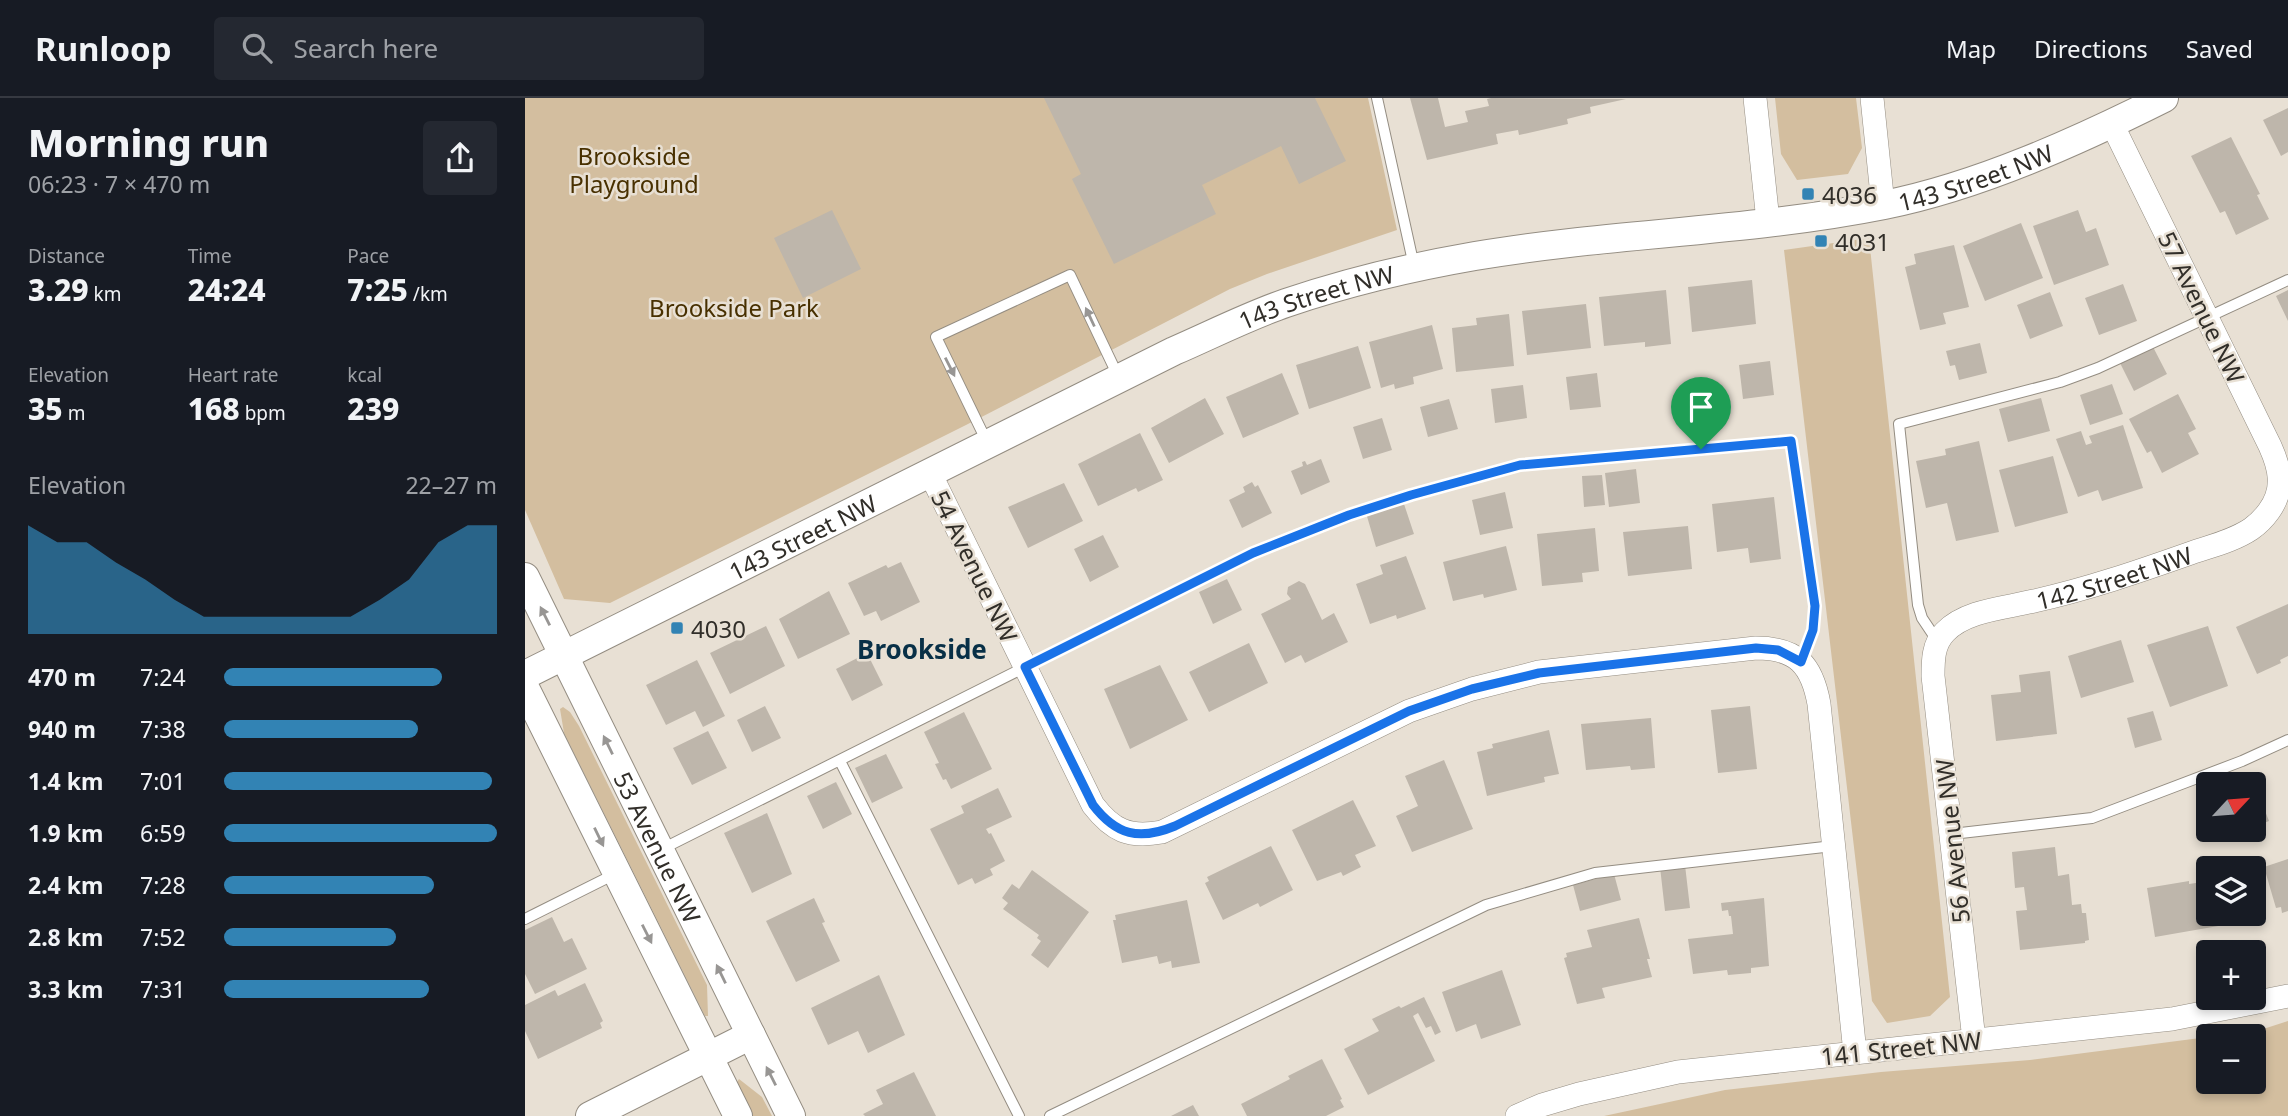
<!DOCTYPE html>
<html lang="en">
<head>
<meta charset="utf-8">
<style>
  body { margin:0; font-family:"Noto Sans",sans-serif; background:#242831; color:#f1f3f6; height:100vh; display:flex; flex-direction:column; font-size:26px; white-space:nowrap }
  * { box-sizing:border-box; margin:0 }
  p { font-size:23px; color:#9ea1a6 }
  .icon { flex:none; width:38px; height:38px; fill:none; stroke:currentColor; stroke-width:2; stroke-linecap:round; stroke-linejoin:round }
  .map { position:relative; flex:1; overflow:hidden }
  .panel { display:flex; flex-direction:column; background:#171b24; width:525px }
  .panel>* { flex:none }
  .needle { width:46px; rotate:64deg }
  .controls { position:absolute; left:1671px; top:674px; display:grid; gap:14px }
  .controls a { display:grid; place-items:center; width:70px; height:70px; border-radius:7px; background:#171b24; box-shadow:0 4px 10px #0003; font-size:35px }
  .pin { position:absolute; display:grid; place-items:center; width:60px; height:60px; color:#fff; margin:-72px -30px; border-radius:50% 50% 50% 0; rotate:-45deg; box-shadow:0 0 7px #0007 }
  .pin .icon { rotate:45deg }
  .round { display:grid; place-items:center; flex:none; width:74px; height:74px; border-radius:7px; background:#242831 }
  .headline { display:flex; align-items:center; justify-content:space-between; height:119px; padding:0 28px }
  h1 { font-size:38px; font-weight:800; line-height:52px }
  .metrics { display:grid; grid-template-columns:repeat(3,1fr); gap:10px; height:119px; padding:7px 28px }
  .metrics div { display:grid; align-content:center }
  .metrics b { font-size:30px; font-weight:800 }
  .metrics small { font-size:19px; font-weight:400 }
  .metrics p { font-size:19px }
  .chart { height:196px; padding:14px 28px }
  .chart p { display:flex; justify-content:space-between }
  .chart svg { width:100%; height:126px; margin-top:7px; fill:#3283b4; opacity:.7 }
  ul { padding:0 28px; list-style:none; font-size:23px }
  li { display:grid; grid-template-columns:112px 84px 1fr; align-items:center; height:52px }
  li i { height:18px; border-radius:9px; background:#3283b4 }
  header { display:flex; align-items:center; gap:42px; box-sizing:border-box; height:98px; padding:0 35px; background:#171b24; border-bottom:2px solid #363941 }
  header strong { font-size:33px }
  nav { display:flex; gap:38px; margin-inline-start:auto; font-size:24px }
  .search { width:490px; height:63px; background:#242831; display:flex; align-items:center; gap:18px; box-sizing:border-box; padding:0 24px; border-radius:7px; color:#9ea1a6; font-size:26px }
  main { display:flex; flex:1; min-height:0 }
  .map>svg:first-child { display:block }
</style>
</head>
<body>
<header>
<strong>Runloop</strong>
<div class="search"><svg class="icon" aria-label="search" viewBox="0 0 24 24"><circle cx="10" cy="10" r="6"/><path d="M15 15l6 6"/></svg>Search here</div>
<nav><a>Map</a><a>Directions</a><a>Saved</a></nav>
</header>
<main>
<section class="panel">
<div class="headline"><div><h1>Morning run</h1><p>06:23 · 7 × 470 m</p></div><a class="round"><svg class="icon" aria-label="share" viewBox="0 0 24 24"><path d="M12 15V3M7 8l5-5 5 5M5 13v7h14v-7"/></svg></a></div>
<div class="metrics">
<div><p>Distance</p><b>3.29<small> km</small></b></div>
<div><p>Time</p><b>24:24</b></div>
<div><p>Pace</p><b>7:25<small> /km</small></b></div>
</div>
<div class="metrics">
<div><p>Elevation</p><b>35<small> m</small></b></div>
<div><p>Heart rate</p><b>168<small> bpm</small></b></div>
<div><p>kcal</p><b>239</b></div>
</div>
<div class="chart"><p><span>Elevation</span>22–27 m</p>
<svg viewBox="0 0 160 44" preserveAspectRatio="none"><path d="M0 44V6L10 12L20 12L30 19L40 25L50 32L60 38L70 38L80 38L90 38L100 38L110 38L120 32L130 25L140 12L150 6L160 6V44z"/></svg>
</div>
<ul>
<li><b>470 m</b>7:24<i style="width:80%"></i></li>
<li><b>940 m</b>7:38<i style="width:71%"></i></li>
<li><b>1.4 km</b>7:01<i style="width:98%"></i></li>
<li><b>1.9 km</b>6:59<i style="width:100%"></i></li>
<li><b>2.4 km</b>7:28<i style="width:77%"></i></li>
<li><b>2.8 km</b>7:52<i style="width:63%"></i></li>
<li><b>3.3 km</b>7:31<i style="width:75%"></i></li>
</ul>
</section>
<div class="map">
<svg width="1763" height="1018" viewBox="0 0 1763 1018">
  <rect width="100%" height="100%" fill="#e8e0d4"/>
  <path fill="#d3be9f" d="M 0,0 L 843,0 L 872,132 L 742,176 L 705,191 L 441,327 L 85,505 L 39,501 L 0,412 Z
    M 1250,0 L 1331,0 L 1337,50 L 1323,76 L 1272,82 L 1256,56 Z
    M 1344,140 L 1425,899 L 1405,918 L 1362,925 L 1347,903 L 1259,152 Z
    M 38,609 L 45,614 L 54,628 L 182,887 L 183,918 L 180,918 L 39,635 L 35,611 Z
    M 1763,923 L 1763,1018 L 1079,1018 L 1200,992 L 1356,974 L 1505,962 L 1683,939 L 1684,984 L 1729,984 L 1729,938 L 1694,938 L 1729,934 Z
    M 214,981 L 237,999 L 247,1018 L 228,1018 L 212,984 Z"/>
  <path fill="#beb6ab" d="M 519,0 L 790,0 L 821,63 L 774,86 L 756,48 L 677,87 L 691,116 L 589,166 L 547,81 L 556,76 Z
    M 885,0 L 913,0 L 920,29 L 943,24 L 940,13 L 964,8 L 962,1 L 966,0 L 1101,1 L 1065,9 L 1066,15 L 1042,21 L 1043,26 L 994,37 L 993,32 L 971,36 L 973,46 L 902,62 Z
    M 1763,10 L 1763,54 L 1756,58 L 1738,22 Z
    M 1706,39 L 1735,96 L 1732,97 L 1744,121 L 1711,137 L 1700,113 L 1695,115 L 1666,58 Z
    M 307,112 L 336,171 L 278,200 L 249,140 Z
    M 1553,112 L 1561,134 L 1571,130 L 1584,167 L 1529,187 L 1508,128 Z
    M 1496,125 L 1518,180 L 1460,203 L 1438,148 Z
    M 1429,147 L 1444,209 L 1418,215 L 1421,226 L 1395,232 L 1380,169 L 1391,166 L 1389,156 Z
    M 1227,182 L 1231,226 L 1167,234 L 1163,189 Z
    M 1598,186 L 1612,223 L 1574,237 L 1560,200 Z
    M 1141,192 L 1146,246 L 1120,249 L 1120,244 L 1079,248 L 1074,199 Z
    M 1763,192 L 1763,223 L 1751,198 Z
    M 1525,194 L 1538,228 L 1505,241 L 1492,207 Z
    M 1061,206 L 1066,250 L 1002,257 L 997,213 Z
    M 984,216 L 989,268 L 931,274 L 927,230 L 952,227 L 951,220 Z
    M 907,227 L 918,271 L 888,279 L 889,286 L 870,291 L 869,286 L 856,290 L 844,244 Z
    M 1455,245 L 1462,275 L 1434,282 L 1430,267 L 1425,268 L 1421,253 Z
    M 1627,247 L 1642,276 L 1609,293 L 1594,263 Z
    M 833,248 L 846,290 L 784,311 L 771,267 Z
    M 1245,263 L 1249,297 L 1218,301 L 1214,267 Z
    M 757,275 L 774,316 L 718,340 L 701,299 Z
    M 1072,275 L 1076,309 L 1045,312 L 1041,279 Z
    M 1587,286 L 1598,316 L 1565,327 L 1555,297 Z
    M 998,287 L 1002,320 L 970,325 L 966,291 Z
    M 1653,296 L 1671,331 L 1663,335 L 1674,356 L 1637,375 L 1626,353 L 1622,355 L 1604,321 Z
    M 680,300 L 699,336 L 644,365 L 626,330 Z
    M 1516,300 L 1525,333 L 1483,344 L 1474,311 Z
    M 924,301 L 933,331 L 903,339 L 895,309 Z
    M 857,320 L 867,352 L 838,361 L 828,329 Z
    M 1598,327 L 1618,390 L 1577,403 L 1573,392 L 1553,399 L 1531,341 L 1556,333 L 1561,347 L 1567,345 L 1564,338 Z
    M 615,335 L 638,382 L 613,394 L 611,390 L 573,408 L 553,366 Z
    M 1454,343 L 1474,434 L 1431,443 L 1422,405 L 1401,410 L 1391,363 L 1421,357 L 1420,351 Z
    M 1528,358 L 1543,415 L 1490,429 L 1474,372 Z
    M 796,361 L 805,384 L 776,397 L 766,373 L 778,368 L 777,364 L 780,363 L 782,367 Z
    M 1111,371 L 1115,405 L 1084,409 L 1080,375 Z
    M 1077,377 L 1080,407 L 1059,409 L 1057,378 Z
    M 727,384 L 730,389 L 733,387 L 747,415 L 717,430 L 704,402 L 720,394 L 718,389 Z
    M 539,385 L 558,423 L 503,450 L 483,409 Z
    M 980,394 L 988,430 L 955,437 L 947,402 Z
    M 1249,399 L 1256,461 L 1225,465 L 1223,450 L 1192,454 L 1187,406 Z
    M 878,403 L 889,436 L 851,449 L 841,415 Z
    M 1163,428 L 1167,471 L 1103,478 L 1098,434 Z
    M 1070,430 L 1074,473 L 1057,475 L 1058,484 L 1017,488 L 1012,436 Z
    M 578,437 L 594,469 L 565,484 L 549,451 Z
    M 981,448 L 992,492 L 959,500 L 958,496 L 928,503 L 918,464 Z
    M 881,458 L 901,511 L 872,521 L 871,517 L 845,526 L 831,486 L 858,476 L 855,467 Z
    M 376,464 L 395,504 L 356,523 L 351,513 L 339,518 L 323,485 L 361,467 L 363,470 Z
    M 702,481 L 717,512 L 688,526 L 674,494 Z
    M 774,483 L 780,486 L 797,522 L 809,515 L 823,544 L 780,565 L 776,557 L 760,565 L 736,516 L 766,501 L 762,496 L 763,489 Z
    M 304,493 L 325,536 L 273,561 L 254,521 Z
    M 1763,506 L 1763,558 L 1755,562 L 1756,565 L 1732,576 L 1711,529 Z
    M 241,528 L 260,568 L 205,596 L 185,555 Z
    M 1683,528 L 1703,588 L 1645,609 L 1622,547 Z
    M 1596,542 L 1609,584 L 1556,600 L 1543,558 Z
    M 724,545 L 743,585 L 684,614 L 664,574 Z
    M 342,555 L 358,587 L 327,603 L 311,571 Z
    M 172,562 L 200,618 L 178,629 L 170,613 L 141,627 L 121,587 Z
    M 635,567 L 663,622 L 605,651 L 579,591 Z
    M 1525,573 L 1532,636 L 1471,643 L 1466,597 L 1496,594 L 1494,577 Z
    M 240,608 L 256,640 L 227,654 L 212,622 Z
    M 1225,608 L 1232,671 L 1193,675 L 1186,612 Z
    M 1628,613 L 1637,642 L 1610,650 L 1602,620 Z
    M 439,614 L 467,671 L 426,691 L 421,681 L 418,682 L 410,666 L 414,665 L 399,634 Z
    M 1126,620 L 1130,670 L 1106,672 L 1105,668 L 1061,672 L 1056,626 Z
    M 1024,632 L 1034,676 L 1019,679 L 1020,684 L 962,698 L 952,654 L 968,650 L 967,646 Z
    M 183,633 L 202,670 L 167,687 L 148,650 Z
    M 361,656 L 378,690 L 347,705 L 330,670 Z
    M 919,662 L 948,731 L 887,754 L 871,718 L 893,708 L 880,678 Z
    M 311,684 L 327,716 L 298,731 L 282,698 Z
    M 1729,685 L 1744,723 L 1729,729 Z
    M 473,690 L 487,719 L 461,731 L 464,736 L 466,735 L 480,763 L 465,771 L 468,777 L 450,786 L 447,780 L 433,787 L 405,731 L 439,715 L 436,708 Z
    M 828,702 L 851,748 L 830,757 L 836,769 L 818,778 L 816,774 L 792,783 L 767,732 Z
    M 242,715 L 267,776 L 227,795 L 199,735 Z
    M 746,748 L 768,792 L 735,809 L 733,805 L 698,822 L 680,785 L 684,783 L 682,779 Z
    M 1530,749 L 1533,778 L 1544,776 L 1547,807 L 1556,806 L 1557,815 L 1561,815 L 1564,842 L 1560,843 L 1560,845 L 1495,852 L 1491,813 L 1502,812 L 1499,789 L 1490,790 L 1487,754 Z
    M 1763,761 L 1763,813 L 1757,815 L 1756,809 L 1751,810 L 1739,769 Z
    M 1160,767 L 1165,810 L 1140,813 L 1135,769 Z
    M 507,772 L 564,814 L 523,870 L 506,857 L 516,843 L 512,840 L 514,837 L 478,811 L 483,805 L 477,800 L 487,786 L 494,791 Z
    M 1089,776 L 1096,802 L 1055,813 L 1048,787 Z
    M 1664,783 L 1664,786 L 1684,783 L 1684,816 L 1697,816 L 1699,827 L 1630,839 L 1622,790 Z
    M 289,800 L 300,824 L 297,825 L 315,863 L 271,884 L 241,823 Z
    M 1239,800 L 1244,868 L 1226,870 L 1226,875 L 1203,877 L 1202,872 L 1168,876 L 1163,841 L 1208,836 L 1206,818 L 1204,818 L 1203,812 L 1197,813 L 1196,805 Z
    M 662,802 L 675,865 L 647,870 L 646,863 L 634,866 L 632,858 L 597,865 L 588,822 L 591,822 L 590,817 Z
    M 27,819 L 39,844 L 47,840 L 62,871 L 10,896 L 0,876 L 0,832 Z
    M 1114,820 L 1125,861 L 1122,861 L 1127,879 L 1077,890 L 1080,900 L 1052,906 L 1039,860 L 1042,859 L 1041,855 L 1067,849 L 1062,832 Z
    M 977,872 L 996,927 L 956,941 L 951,926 L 931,934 L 917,894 Z
    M 354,877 L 380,937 L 343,955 L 333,933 L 303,947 L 286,910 Z
    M 60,885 L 78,923 L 75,925 L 77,930 L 13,961 L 0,933 L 0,907 L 30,892 L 33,898 Z
    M 899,899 L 916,934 L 910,937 L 906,928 L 901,930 L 893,915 L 888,918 L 910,963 L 843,997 L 819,951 L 854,933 L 847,921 L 874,908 L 876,910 Z
    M 797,961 L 817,1001 L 815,1002 L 819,1009 L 801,1018 L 722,1018 L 716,1006 L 765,981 L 763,978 Z
    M 389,974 L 411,1018 L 340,1018 L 338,1016 L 358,1006 L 351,992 Z
    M 668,1007 L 674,1018 L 646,1018 Z"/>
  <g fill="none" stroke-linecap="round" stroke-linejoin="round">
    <defs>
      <path id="service" d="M 852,0 L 889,168
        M 462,344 L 411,239 L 545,177 L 593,278
        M 1413,544 L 1397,520 L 1393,507 L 1374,326 L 1535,284 L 1573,270 L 1763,182
        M 315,663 L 494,1018
        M 1427,736 L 1567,720 L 1717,663 L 1763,642
        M 137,751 L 728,455 L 824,417 L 886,397 L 995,367 L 1266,343 L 1290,508 L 1288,532 L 1276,563
        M 0,821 L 92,775
        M 525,1018 L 961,807 L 1070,775 L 1308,748"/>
      <g id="minor">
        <path d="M 1230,0 L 1243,123"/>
        <path d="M 1347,0 L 1358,107"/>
        <path d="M 405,375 L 568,707 C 588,733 604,740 637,734 L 884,613 L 947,591 L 1014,574 L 1231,550 C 1272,550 1287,567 1294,606 L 1330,955"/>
        <path id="s1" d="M 1449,942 L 1408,578 C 1408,563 1408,546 1420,534 C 1441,512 1481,510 1509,503 C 1563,491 1615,473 1666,455 C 1686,448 1708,443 1726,431 C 1733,426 1739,420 1744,413 C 1760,391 1755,370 1745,348 L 1587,26"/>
        <path d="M 992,1018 L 1017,1007 L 1054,996 L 1153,974 L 1647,921 L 1763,898"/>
      </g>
      <g id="tertiary">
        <path id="s2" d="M 0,479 L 266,1018"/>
        <path id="s3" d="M 0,577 L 649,253 C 686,237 723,218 761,205 C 823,184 886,169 950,158 C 1085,135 1224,134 1359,107 C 1454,88 1553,43 1639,0"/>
        <path d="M 0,590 L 213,1018"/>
        <path d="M 65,1018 L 226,937"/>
      </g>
    </defs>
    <use href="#service" stroke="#948d82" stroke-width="12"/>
    <use href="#minor" stroke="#948d82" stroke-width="24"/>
    <use href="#tertiary" stroke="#948d82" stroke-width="30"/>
    <use href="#service" stroke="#fff" stroke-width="10"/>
    <use href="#minor" stroke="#fff" stroke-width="23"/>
    <use href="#tertiary" stroke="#fff" stroke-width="28"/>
  </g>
  <defs><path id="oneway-solid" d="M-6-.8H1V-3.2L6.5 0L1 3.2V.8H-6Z" transform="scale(1.75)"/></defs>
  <g fill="#989694">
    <use href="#oneway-solid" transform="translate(565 219) rotate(-115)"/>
    <use href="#oneway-solid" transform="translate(425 269) rotate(63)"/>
    <use href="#oneway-solid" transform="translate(20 518) rotate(-117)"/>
    <use href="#oneway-solid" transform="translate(83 647) rotate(-116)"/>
    <use href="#oneway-solid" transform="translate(74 739) rotate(64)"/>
    <use href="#oneway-solid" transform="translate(122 836) rotate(63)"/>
    <use href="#oneway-solid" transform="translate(196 876) rotate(-116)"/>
    <use href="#oneway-solid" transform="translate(246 978) rotate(-117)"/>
  </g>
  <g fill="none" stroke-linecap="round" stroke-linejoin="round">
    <defs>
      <path id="route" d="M 1266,343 L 1290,508 L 1288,532 L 1276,564 L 1253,552 L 1231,550 L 1014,575 L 947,591 L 884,613 L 650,728 C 614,743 591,737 568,707 L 500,569 L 728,455 L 824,417 L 886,397 L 995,367 Z"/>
    </defs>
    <use href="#route" stroke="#fff" stroke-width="14"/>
    <use href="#route" stroke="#1a73e8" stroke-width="9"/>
  </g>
  <g fill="#3283b4" stroke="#e8e0d4" stroke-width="2.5">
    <rect x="1276" y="89" width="14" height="14" rx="3.5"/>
    <rect x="1289" y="136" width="14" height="14" rx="3.5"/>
    <rect x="145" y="523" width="14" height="14" rx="3.5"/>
  </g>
  <g text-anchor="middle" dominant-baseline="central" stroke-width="5" stroke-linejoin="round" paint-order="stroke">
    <g font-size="24" fill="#483000" stroke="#e8e0d4">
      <text x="109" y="57">Brookside<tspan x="109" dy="28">Playground</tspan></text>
      <text x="209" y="209">Brookside Park</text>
    </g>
    <g font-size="24" fill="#312e29" stroke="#e8e0d4">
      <text stroke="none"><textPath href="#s3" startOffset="1550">143 Street NW</textPath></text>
      <text stroke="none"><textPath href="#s3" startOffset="878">143 Street NW</textPath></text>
      <text transform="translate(1677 209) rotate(64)">57 Avenue NW</text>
      <text stroke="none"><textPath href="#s3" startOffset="310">143 Street NW</textPath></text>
      <text transform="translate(450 468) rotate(64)">54 Avenue NW</text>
      <text stroke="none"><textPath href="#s1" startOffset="592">142 Street NW</textPath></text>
      <text transform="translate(1427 743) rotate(-96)">56 Avenue NW</text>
      <text stroke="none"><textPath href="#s2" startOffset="301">53 Avenue NW</textPath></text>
      <text transform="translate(1376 950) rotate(-6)">141 Street NW</text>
    </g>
    <g font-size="24" fill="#312e29" stroke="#e8e0d4" text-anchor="start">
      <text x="1297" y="96">4036</text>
      <text x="1310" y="143">4031</text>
      <text x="166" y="530">4030</text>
    </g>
    <g font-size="26" font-weight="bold" fill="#083047" stroke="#e8e0d4">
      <text x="397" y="551">Brookside</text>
    </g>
  </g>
</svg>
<div class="controls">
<a><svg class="needle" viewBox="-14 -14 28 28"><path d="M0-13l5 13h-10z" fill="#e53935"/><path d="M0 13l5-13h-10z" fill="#9ea1a6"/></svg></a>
<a><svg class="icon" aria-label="layers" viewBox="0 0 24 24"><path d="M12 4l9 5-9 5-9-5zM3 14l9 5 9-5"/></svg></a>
<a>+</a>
<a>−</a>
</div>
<div class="pin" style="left:1176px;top:351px;background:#1e9e55"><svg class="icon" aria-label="arrive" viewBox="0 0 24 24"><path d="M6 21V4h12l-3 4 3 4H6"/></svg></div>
</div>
</main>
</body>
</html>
